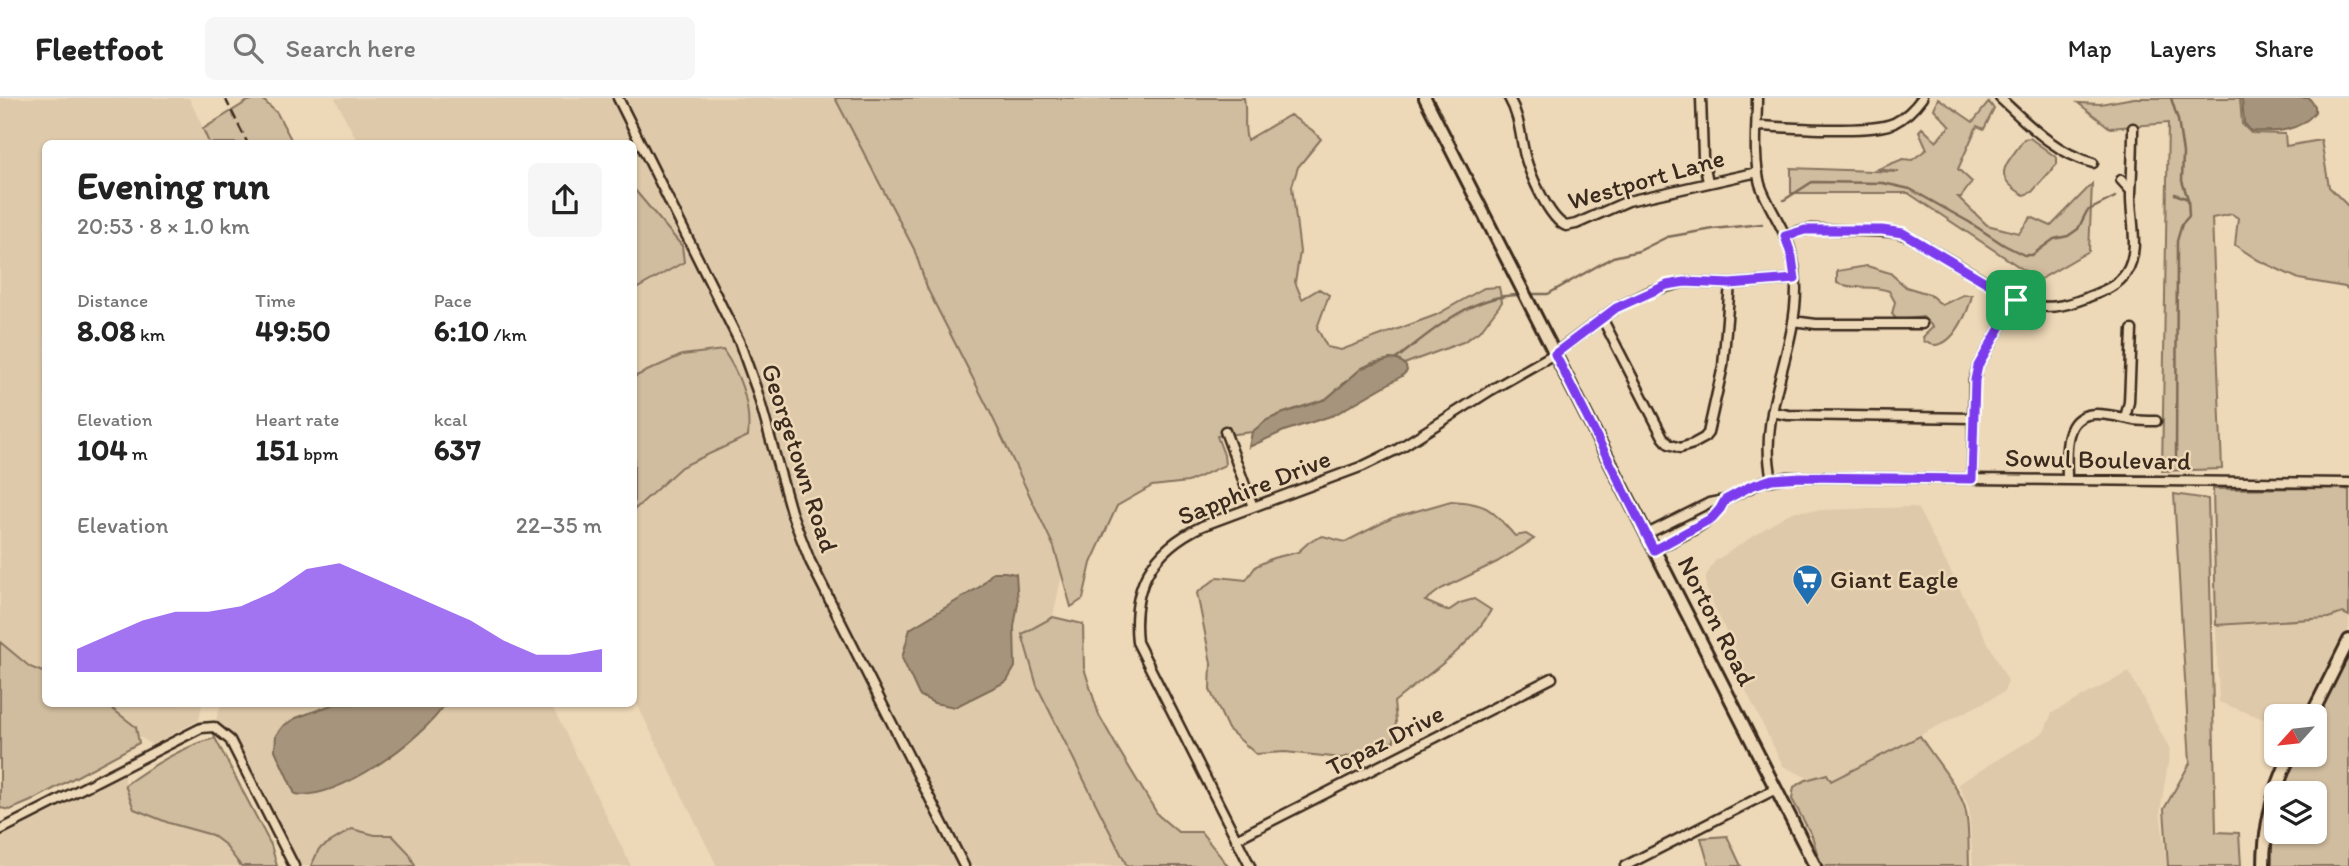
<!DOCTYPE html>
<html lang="en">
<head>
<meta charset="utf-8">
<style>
  body { margin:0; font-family:Itim,sans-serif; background:#f6f6f6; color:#222; height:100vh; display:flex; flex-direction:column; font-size:26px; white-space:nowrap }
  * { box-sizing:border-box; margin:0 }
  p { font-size:23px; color:#767676 }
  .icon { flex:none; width:38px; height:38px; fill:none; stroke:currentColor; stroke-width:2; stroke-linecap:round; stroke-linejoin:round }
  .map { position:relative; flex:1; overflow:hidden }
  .details { position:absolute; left:42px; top:42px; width:595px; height:567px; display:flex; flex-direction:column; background:#fff; border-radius:10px; box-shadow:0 2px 5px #0004 }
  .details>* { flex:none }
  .needle { width:46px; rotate:243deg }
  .controls { position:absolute; left:2264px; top:606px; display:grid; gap:14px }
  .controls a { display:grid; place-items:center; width:63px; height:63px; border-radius:10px; background:#fff; box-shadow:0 2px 5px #0004; font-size:35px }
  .pin { position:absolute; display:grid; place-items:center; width:60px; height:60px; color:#fff; margin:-30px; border-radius:14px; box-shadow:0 4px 10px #0006 }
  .round { display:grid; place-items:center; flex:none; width:74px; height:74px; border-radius:10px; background:#f6f6f6 }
  .summary { display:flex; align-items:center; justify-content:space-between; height:119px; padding:0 35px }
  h1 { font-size:38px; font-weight:700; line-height:52px }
  .stats { display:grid; grid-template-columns:repeat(3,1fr); gap:10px; height:119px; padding:7px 35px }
  .stats div { display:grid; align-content:center }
  .stats b { font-size:30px; font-weight:700 }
  .stats small { font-size:19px; font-weight:400 }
  .stats p { font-size:19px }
  .chart { height:196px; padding:14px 35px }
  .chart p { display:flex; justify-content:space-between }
  .chart svg { width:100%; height:126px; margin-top:7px; fill:#7c3aed; opacity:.7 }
  header { display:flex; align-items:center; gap:42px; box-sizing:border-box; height:98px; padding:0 35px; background:#fff; border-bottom:2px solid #e0e0e0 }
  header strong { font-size:33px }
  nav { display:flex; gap:38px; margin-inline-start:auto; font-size:24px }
  .search { width:490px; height:63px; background:#f6f6f6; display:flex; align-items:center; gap:18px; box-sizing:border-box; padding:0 24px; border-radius:10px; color:#767676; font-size:26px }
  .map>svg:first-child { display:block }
</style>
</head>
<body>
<header>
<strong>Fleetfoot</strong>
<div class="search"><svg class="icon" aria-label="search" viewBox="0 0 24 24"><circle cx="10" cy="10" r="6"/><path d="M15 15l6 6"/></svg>Search here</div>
<nav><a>Map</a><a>Layers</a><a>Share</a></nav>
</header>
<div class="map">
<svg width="2349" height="768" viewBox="0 0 2349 768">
  <rect width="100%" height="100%" fill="#edd8b7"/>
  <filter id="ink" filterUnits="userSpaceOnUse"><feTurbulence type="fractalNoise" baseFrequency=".0143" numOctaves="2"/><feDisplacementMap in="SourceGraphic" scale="14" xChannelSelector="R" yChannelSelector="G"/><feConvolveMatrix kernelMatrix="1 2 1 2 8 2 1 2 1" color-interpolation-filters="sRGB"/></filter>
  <g filter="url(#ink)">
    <path fill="#dec9aa" d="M 0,0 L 189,0 L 210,45 L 46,46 L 45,592 L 0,554 Z
      M 335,0 L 844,0 L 1067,453 L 1038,588 L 1127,768 L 717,768 L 634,600 L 634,46 L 358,45 Z
      M 1911,409 L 1918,411 L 2008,583 L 2004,594 L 1831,683 L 1827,676 L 1810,681 L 1783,668 L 1735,570 L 1740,564 L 1706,490 L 1706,478 L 1715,463 L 1786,417 L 1796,413 Z
      M 2343,515 L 2349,518 L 2349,530 L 2304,618 L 2277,618 L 2277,626 L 2219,604 L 2216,527 Z
      M 2129,574 L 2170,652 L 2160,714 L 2167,768 L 1973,768 L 1969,710 L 1958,686 L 2044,634 L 2052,615 Z
      M 93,606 L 202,606 L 199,622 L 152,647 Z
      M 221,606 L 246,608 L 262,606 L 551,606 L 631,768 L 294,768 L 230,642 L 214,629 Z
      M 123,677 L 134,711 L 212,737 L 224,746 L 241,768 L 0,768 L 0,740 Z"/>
    <path fill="#d0bc9e" stroke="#86735e" stroke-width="2" d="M 261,0 L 277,15 L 293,45 L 209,45 L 203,31 L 248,3 Z
      M 835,0 L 1244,0 C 1247,15 1243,28 1247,42 L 1290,17 L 1312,32 L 1321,41 L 1298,69 L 1292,88 L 1300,154 L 1295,184 L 1302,201 L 1319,191 L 1329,197 L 1317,230 L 1327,249 L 1341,252 L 1436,217 L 1484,190 L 1499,189 L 1502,204 L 1481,232 L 1463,244 L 1404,266 L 1399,262 L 1390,261 L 1372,265 L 1362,270 L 1326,301 L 1281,316 L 1267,322 L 1252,334 L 1217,338 L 1224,357 L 1225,367 L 1188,384 L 1152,388 L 1117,408 L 1091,465 L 1083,501 L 1071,509 L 1054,449 L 990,314 L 928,192 L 914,151 Z
      M 1938,0 L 1973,24 L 1989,4 L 1994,11 L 1984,31 L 1977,28 L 1958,71 L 1972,84 L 1961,99 L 1958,99 L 1987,127 L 2019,135 L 2031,119 L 2051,128 L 2092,86 L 2089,153 L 2039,182 L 1908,95 L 1791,95 L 1791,70 L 1899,74 L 1878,71 L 1903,61 L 1912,62 L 1927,51 L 1919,33 L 1922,30 L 1936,43 L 1950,28 L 1934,11 Z
      M 2134,0 L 2240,0 L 2242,26 L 2251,35 L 2285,36 L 2286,48 L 2321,42 L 2329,89 L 2349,109 L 2349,192 L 2345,189 L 2299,181 L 2258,162 L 2235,147 L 2238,120 L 2232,116 L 2212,120 L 2222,371 L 2162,373 L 2168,25 L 2110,30 L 2078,5 L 2100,6 Z
      M 2030,40 L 2057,60 L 2057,66 L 2032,94 L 2024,97 C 1989,77 2007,67 2024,41 Z
      M 634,91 L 682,148 L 684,164 L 634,192 Z
      M 1867,168 L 1890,175 L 1906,189 L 1929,196 L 1942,207 L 1963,197 L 1972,197 C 1969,212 1954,247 1935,247 C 1932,247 1928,245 1924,243 L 1923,239 L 1933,229 L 1923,219 L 1897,222 L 1892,216 L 1895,204 L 1889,193 C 1871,186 1856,193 1837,185 L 1837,173 Z
      M 723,252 C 741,278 751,306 748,338 L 681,369 L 634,412 L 634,279 L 682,257 Z
      M 2341,390 L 2349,392 L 2349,518 L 2343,515 L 2328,520 L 2216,527 L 2213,391 Z
      M 2174,396 L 2208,401 L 2216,734 L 2239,735 L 2241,768 L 2168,768 L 2164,711 L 2190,665 Z
      M 1451,403 C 1488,405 1491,411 1515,438 L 1526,436 L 1534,441 L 1497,464 L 1441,491 L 1425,503 L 1448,513 L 1460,505 L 1474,501 L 1491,512 C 1470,551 1427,576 1394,604 L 1396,624 L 1394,643 L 1378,650 L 1342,660 L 1285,654 L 1256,656 L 1228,631 L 1210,592 L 1211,565 L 1197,495 L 1218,479 L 1246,482 L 1256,468 L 1273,460 L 1298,454 L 1310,443 L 1323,438 L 1345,444 L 1392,420 Z
      M 1053,519 L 1083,526 L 1084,570 L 1099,617 L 1117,649 L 1158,717 L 1178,734 L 1201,734 L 1228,768 L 1127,768 L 1037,588 L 1022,536 Z
      M 0,544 L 30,569 L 45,575 L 46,606 L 106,606 L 136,629 L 139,645 L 31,703 L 10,712 L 0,710 Z
      M 2349,554 L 2349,768 L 2272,768 L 2272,728 L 2277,710 L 2277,733 L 2315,733 L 2315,695 L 2280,695 L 2297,656 L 2315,656 L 2315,622 L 2331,591 L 2344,560 Z
      M 1920,638 C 1934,661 1955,683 1964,707 C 1970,723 1968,751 1969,768 L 1821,768 L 1812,738 L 1792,701 L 1794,689 L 1806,682 L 1827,676 L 1831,683 Z
      M 215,640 L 271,747 L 277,768 L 241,768 L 224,746 L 212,737 L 169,725 L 134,711 L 125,687 C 153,667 182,649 215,640 Z
      M 352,731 L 375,737 L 392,737 L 409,755 L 415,768 L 311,768 L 319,751 Z
      M 1727,738 L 1741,768 L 1709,768 L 1701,740 Z"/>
    <path fill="#a7947b" stroke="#7c6a56" stroke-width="2" d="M 2242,0 L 2309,0 L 2315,8 L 2315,14 C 2299,35 2274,34 2251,33 L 2244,25 Z
      M 1390,261 C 1398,262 1406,263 1407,273 L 1402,278 L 1334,317 L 1284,333 L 1249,349 L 1252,334 L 1267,322 L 1281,316 L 1326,301 L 1362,270 Z
      M 993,474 L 1005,474 L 1016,476 L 1018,505 L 1014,529 L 1015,569 L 1007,583 L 955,609 L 934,605 L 919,597 L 902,560 L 910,531 L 981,488 Z
      M 334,606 L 445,606 C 424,640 337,704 295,696 L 275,652 L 276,637 L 283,628 L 296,620 Z"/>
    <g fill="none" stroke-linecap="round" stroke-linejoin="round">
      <path stroke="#7c6a56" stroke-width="2.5" d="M 2171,0 L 2178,22 L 2183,55 L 2182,83 L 2188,101 L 2189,118 L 2182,126 L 2177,143 L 2176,363
        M 2175,96 L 2188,101
        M 1784,102 L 1812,84 L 1883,85 L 1910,91 L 1969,124 L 2004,147 L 2024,157 L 2032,157 L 2054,141 L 2068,138 L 2078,131 L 2087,113 L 2115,99
        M 1533,196 L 1548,196 L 1613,159 L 1639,153 L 1667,139 L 1713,131 L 1762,126
        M 1396,261 C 1431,234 1470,198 1517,197"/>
      <defs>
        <path id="street" d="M 618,0 L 739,243 L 757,293 L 791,414 L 810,463 L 964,768
          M 1509,0 C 1520,19 1520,38 1525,58 C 1530,76 1549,121 1566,128 L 1576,126 L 1628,103 L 1758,74
          M 1701,0 L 1703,59 L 1708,84
          M 1757,0 C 1757,28 1753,59 1760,86 C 1765,101 1774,115 1781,129 C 1791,148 1796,170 1796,191 C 1796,256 1757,316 1772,381
          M 2000,0 C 2028,26 2055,55 2093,65
          M 1757,28 C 1786,29 1870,36 1894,25 C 1906,19 1914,11 1922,0
          M 2121,82 L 2131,93
          M 1785,139 L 1799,133 L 1812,131 L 1896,134 L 1908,138 L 2023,205 C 2046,212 2063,209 2086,200 C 2100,194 2117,189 2126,175 C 2141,152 2130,120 2131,95 C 2132,74 2133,52 2133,30
          M 1602,220 L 1663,339 L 1669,346 L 1680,350 L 1693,346 L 1704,340 L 1708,335 L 1723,268 L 1730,186
          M 1793,223 L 1816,226 L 1922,226
          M 1772,314 L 1788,317 L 1973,320
          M 2125,320 L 2129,304 L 2132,232
          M 1225,333 L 1253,409
          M 1972,381 L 1974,282 L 1978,268 L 2016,202
          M 2067,381 C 2067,367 2065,351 2069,337 C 2077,305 2111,318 2134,322 C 2141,323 2149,323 2156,323
          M 1647,436 L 1709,405 L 1725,402 L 1762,384 L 1788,379 L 2349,385
          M 1655,452 C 1679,438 1712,428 1725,402
          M 0,732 L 201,630 L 214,629 L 230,642 L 294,768
          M 1236,741 L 1552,580
          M 1250,768 L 1137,544 C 1131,488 1152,452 1202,428 L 1363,368 L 1398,351 L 1491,292 L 1554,256 L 1616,210 L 1651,193 L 1685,184 L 1730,186 L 1795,181
          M 1625,768 L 1776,691"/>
        <path id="secondary" d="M 1425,0 L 1815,768
          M 2311,618 L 2349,542
          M 2264,768 C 2264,728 2273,692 2291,656"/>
      </defs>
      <use href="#street" stroke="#3b2a1e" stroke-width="13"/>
      <use href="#secondary" stroke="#3b2a1e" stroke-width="16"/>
      <use href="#street" stroke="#edd8b7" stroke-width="8"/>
      <use href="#secondary" stroke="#edd8b7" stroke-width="10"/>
      <path stroke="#3b2a1e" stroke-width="2.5" stroke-dasharray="10 5" stroke-linecap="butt" d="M 225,0 L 248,46"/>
    </g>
  </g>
  <g fill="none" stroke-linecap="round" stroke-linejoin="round" filter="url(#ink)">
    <defs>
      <path id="route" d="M 1805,132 L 1882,132 L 1903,135 L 2016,202 L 1978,268 L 1975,282 L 1972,381 L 1801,379 L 1772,381 L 1751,388 L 1725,402 L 1720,411 L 1712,420 L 1654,452 L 1555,256 L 1616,210 L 1667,187 L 1685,184 L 1730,186 L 1795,181 L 1792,159 L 1785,138 Z"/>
    </defs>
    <use href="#route" stroke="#fff" stroke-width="14"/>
    <use href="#route" stroke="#7c3aed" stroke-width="9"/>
  </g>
  <defs>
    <symbol id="supermarket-pin" viewBox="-11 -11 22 30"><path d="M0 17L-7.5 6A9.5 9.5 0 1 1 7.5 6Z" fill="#1f6fb2" stroke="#edd8b7"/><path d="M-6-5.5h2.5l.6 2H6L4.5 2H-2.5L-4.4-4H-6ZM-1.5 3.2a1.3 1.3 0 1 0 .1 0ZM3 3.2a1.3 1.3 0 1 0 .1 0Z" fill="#fff"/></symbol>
  </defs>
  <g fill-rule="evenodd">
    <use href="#supermarket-pin" x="1790" y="464" width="35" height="47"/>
  </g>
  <g text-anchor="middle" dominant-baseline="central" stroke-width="5" stroke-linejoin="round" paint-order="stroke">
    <g font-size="26" fill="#3b2a1e" stroke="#edd8b7">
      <text transform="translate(1646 81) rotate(-16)">Westport Lane</text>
      <text transform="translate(800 360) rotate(72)">Georgetown Road</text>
      <text transform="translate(2098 361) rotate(1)">Sowul Boulevard</text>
      <text transform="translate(1254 389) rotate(-22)">Sapphire Drive</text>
      <text transform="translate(1717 523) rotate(63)">Norton Road</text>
      <text transform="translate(1385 642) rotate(-27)">Topaz Drive</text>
    </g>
    <g font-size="26" fill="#3b2a1e" stroke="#edd8b7" text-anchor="start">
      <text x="1830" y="481">Giant Eagle</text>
    </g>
  </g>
</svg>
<div class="controls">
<a><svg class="needle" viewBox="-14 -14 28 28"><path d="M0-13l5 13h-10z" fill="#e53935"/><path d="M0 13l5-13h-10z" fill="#767676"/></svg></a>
<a><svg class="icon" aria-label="layers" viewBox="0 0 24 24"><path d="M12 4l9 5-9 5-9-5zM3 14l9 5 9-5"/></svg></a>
</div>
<div class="pin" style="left:2016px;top:202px;background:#1e9e55"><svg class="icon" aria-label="arrive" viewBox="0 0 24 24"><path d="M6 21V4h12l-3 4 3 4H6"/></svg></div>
<section class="details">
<div class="summary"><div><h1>Evening run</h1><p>20:53 · 8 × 1.0 km</p></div><a class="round"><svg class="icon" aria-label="share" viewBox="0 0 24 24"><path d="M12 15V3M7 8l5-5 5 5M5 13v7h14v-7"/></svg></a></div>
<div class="stats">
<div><p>Distance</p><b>8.08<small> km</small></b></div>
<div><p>Time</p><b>49:50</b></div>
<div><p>Pace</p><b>6:10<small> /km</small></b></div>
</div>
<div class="stats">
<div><p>Elevation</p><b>104<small> m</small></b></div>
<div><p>Heart rate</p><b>151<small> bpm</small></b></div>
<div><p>kcal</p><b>637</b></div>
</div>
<div class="chart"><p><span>Elevation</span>22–35 m</p>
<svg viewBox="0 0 160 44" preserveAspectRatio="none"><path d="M0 44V36L10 31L20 26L30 23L40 23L50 21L60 16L70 8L80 6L90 11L100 16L110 21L120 26L130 33L140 38L150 38L160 36V44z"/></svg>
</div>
</section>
</div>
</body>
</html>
